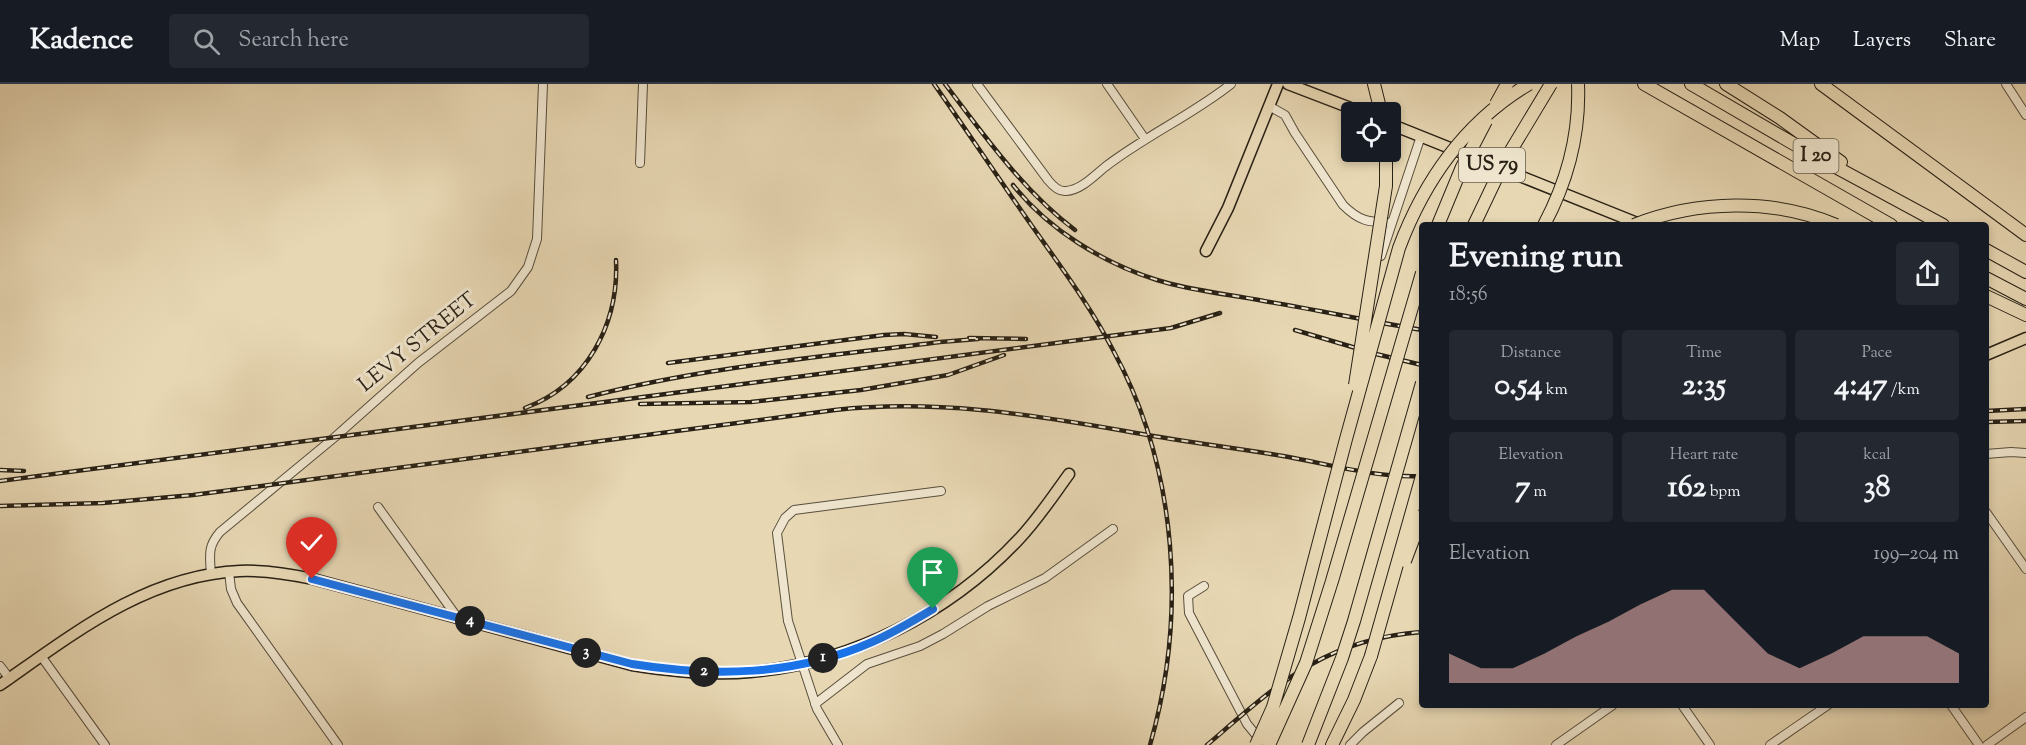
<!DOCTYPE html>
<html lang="en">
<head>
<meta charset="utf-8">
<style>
  body { margin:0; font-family:"Sorts Mill Goudy",serif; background:#242831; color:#f1f3f6; height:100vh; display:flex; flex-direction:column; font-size:22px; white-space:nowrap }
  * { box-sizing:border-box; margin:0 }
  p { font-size:20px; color:#9ea1a6 }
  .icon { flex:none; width:33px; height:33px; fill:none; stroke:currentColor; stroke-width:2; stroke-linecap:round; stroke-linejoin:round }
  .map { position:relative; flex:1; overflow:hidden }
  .side { position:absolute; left:1419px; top:138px; width:570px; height:486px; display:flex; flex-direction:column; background:#171b24; border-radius:6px; box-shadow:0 3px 9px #0003 }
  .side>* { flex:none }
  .fabs { position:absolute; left:1341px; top:18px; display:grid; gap:12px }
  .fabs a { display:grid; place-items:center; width:60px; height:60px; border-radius:6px; background:#171b24; box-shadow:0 3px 9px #0003; font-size:30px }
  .pin { position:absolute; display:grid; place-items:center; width:51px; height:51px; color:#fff; margin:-62px -26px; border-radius:50% 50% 50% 0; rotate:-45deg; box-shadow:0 0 6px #0007 }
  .pin .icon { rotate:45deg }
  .km { position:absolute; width:30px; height:30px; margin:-15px; border-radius:50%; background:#222; color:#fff; font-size:16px; line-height:30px; text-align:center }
  .round { display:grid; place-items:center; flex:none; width:63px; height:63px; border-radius:6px; background:#242831 }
  .headline { display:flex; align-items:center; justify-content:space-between; height:102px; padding:0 30px }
  h1 { font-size:33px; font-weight:700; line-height:45px }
  .metrics { display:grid; grid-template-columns:repeat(3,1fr); gap:9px; height:102px; padding:6px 30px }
  .metrics div { display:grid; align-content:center; border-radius:6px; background:#242831; text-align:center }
  .metrics b { font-size:30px; font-weight:700 }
  .metrics small { font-size:16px; font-weight:400 }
  .metrics p { font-size:16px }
  .chart { height:168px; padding:12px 30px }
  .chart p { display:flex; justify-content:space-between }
  .chart svg { width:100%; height:108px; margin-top:6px; fill:#c59692; opacity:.7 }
  header { display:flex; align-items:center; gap:36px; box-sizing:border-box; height:84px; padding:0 30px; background:#171b24; border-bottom:2px solid #363941 }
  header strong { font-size:28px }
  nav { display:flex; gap:33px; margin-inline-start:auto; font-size:21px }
  .search { width:420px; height:54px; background:#242831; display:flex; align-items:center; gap:15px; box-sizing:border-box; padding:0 21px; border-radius:6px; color:#9ea1a6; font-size:22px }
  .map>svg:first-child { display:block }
</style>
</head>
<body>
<header>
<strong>Kadence</strong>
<div class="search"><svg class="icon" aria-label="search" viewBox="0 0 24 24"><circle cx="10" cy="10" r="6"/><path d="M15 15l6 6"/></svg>Search here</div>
<nav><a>Map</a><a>Layers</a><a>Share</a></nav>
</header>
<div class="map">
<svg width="2026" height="661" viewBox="0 0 2026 661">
  <rect width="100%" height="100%" fill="#e7d7b3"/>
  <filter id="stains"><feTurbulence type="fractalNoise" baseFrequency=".00333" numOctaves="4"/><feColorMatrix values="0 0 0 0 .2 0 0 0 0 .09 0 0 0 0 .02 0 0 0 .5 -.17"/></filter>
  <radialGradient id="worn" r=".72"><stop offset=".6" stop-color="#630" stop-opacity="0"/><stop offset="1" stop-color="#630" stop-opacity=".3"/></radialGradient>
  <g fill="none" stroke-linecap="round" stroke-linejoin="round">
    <defs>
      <path id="minor" d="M 977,0 L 1048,96 C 1052,101 1058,108 1066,107 C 1081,106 1094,92 1105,83 C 1145,52 1192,31 1231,0
        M 1107,0 L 1145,55
        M 2006,0 L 2026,31
        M 1269,22 L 1285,31 L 1295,49 L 1343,121 C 1360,138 1369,138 1392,139
        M 640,79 L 643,0
        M 1381,172 L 1421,52
        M 1986,370 L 2011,368 L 2026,369
        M 378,423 L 457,533
        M 1986,428 L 2026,485
        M 229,488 L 231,505 L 237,519 L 338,661
        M 211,491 C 210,472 207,463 220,448 L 335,353 L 418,279 L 511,207 L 528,183 L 537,155 L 543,0
        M 1204,502 L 1188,512 L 1189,529 L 1247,640 L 1261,657
        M 41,572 L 105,661
        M 0,582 L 10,595
        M 815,620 L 867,580 L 920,562 L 943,550 L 988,522 L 1045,494 L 1113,445
        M 1682,621 L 1710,661
        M 1951,621 L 1979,661
        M 838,661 L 817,625 L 788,537 L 777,449 L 785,434 L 794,426 L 941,407
        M 1350,661 L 1363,648 L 1399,619
        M 1556,661 L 1613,621
        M 1770,661 L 1828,621
        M 1987,661 L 2026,633"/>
      <path id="major" d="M 1288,0 L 1361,28
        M 1390,40 L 1642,141
        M 1206,167 L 1228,124 L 1278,0
        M 1986,271 L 2026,254
        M 0,601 C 73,550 147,491 240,487 C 265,486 289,490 313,495 L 632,581 C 670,587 712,592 750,588 C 852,579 950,529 1019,455 C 1038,435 1053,412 1069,390"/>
      <path id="highway" d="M 1374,0 L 1381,28
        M 1644,0 L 1891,141
        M 1691,0 L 1806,67 L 1943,141
        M 1726,0 L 1780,34 L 1841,78
        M 1821,0 L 2026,151
        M 1986,166 L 2026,188
        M 1986,194 L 2026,215
        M 1986,212 L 2026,231
        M 1332,661 L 1354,616 L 1371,572"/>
    </defs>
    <use href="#minor" stroke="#584e3c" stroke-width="10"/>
    <use href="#major" stroke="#292115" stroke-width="13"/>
    <use href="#highway" stroke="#292115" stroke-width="14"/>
    <use href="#minor" stroke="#efe5ce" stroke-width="8"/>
    <use href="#major" stroke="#e7d7b3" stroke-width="10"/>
    <use href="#highway" stroke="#e7d7b3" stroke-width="12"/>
    <defs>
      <path id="rail" d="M 934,0 C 967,47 999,95 1032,142 C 1061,183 1091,223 1114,268 C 1178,386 1187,533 1150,661
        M 945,0 C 984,51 1023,107 1075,146
        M 1013,101 C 1049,146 1103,179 1157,196 C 1192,207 1228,210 1264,217 C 1317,226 1369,237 1422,246
        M 1295,246 L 1376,270 L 1422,281
        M 969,254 L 1026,255
        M 668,279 L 884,251 L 904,250 L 936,253
        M 588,313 C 703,283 822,273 940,258 L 978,255
        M 640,320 L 751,318 L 861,306 L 948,291 L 1004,271
        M 525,324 C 587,301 619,240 616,176
        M 1986,327 L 2026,325
        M 1986,338 L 2026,337
        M 0,386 L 24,387
        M 0,397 L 1171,244 L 1220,229
        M 0,422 L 103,419 L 193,411 L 835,326 C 933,315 1029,330 1125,347 C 1177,357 1230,363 1283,372 C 1329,380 1375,394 1422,392
        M 1207,661 C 1277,601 1324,555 1422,548"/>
    </defs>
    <use href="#rail" stroke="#292115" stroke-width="4.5"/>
    <use href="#rail" stroke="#efe5ce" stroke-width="2" stroke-dasharray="7" stroke-linecap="butt"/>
    <defs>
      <path id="highway-bridge" d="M 1496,20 L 1507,0
        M 1438,141 L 1462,83 L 1486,37
        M 1474,141 L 1504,78 L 1551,0
        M 1544,141 C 1567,98 1580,49 1578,0
        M 1634,141 C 1697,116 1774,114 1836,141
        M 1355,301 L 1386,102 L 1386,68
        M 1405,477 L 1422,432
        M 1371,572 L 1422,392
        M 1256,661 L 1273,623 L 1299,534 L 1346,355 L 1399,164 C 1425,95 1465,38 1529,0
        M 1269,661 L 1306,579 L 1332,497 L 1422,189
        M 1308,661 L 1342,574 L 1354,537 L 1422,299"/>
    </defs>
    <use href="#highway-bridge" stroke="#292115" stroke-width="14" stroke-linecap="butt"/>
    <use href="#highway-bridge" stroke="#e7d7b3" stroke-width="12"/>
  </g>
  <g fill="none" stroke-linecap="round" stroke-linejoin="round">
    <defs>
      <path id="route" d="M 312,495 L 632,580 C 713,593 795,592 872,558 C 893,549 913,537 933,525"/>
    </defs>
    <use href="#route" stroke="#fff" stroke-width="12"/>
    <use href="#route" stroke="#1a73e8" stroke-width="8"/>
  </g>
  <g text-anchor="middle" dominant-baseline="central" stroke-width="6" stroke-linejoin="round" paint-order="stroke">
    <g fill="#efe5ce" stroke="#645c4c" stroke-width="1.5">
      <rect x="1793.5" y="55" width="45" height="34" rx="4.5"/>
      <rect x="1459" y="64" width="66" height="34" rx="4.5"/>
    </g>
    <g font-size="20" font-weight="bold" fill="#292115">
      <text x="1816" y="72">I 20</text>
      <text x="1492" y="81">US 79</text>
    </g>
    <g font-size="21" fill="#292115" stroke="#efe5ce">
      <text transform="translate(418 259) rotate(-39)">LEVY STREET</text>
    </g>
  </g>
  <rect width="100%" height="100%" filter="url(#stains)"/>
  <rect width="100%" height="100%" fill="url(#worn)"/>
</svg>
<div class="fabs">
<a><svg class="icon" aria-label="locate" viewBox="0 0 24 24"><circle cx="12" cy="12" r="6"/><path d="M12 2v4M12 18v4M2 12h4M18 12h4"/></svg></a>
</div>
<div class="pin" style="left:933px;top:525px;background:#1e9e55"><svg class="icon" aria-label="arrive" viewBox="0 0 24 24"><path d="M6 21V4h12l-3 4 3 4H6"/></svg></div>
<div class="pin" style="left:312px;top:495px;background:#d93025"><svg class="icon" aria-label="check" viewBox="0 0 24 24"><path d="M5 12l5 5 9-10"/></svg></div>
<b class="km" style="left:823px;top:574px">1</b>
<b class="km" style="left:704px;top:588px">2</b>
<b class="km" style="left:586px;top:569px">3</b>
<b class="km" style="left:470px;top:537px">4</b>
<section class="side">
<div class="headline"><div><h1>Evening run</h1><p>18:56</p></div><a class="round"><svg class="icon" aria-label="share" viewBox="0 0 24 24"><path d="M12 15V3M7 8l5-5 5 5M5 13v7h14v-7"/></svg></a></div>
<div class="metrics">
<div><p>Distance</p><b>0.54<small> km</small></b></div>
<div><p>Time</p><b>2:35</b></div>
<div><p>Pace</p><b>4:47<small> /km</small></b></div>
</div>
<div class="metrics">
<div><p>Elevation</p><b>7<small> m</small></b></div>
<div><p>Heart rate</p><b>162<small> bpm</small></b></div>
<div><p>kcal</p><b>38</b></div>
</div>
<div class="chart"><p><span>Elevation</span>199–204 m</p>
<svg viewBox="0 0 160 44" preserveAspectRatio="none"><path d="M0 44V32L10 38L20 38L30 32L40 25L50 19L60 12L70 6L80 6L90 19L100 32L110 38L120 32L130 25L140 25L150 25L160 32V44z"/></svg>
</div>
</section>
</div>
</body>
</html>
